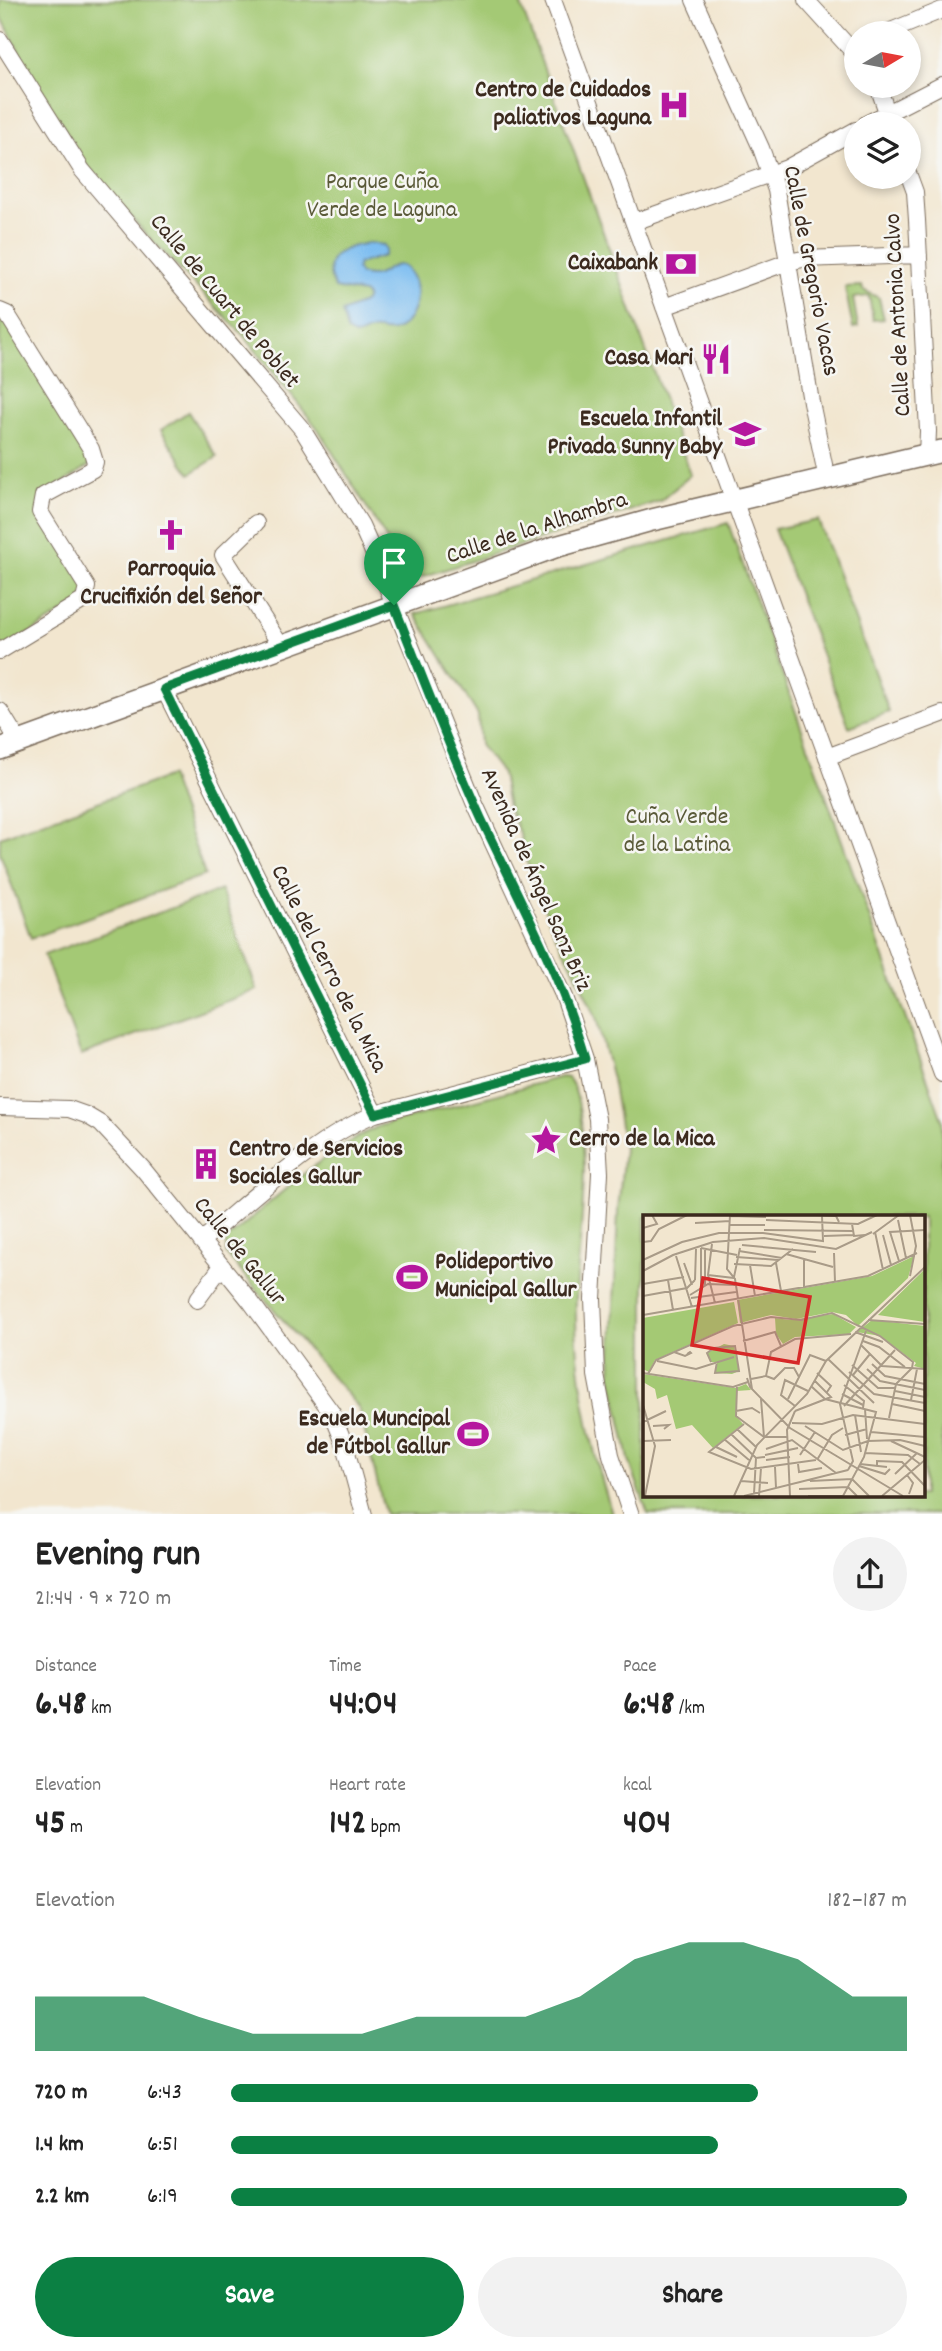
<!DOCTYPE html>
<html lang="en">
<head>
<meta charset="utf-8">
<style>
  body { margin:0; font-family:Dekko,sans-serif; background:#f2f2f2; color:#222; height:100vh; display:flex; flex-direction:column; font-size:26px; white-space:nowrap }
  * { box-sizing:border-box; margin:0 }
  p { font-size:23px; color:#767676 }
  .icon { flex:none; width:38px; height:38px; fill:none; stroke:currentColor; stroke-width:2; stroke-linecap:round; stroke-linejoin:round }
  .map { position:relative; height:1514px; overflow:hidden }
  .sheet { display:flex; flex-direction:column; background:#fff; flex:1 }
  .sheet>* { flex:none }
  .needle { width:46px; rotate:80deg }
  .fabs { position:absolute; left:844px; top:21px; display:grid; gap:14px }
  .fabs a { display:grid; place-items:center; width:77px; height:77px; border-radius:50%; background:#fff; box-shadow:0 4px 10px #0003; font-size:35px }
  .pin { position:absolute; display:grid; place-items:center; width:60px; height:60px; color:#fff; margin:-72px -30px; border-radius:50% 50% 50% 0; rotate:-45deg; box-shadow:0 0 7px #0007 }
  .pin .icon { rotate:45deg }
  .round { display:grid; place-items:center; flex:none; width:74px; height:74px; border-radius:37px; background:#f2f2f2 }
  .summary { display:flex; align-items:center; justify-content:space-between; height:119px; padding:0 35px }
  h1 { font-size:38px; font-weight:700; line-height:52px }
  .stats { display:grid; grid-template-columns:repeat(3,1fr); gap:10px; height:119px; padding:7px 35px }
  .stats div { display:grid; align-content:center }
  .stats b { font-size:35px; font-weight:700 }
  .stats small { font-size:19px; font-weight:400 }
  .stats p { font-size:19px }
  .chart { height:196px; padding:14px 35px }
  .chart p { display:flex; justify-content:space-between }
  .chart svg { width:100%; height:126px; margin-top:7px; fill:#0b8043; opacity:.7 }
  .cta { display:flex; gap:14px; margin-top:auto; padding:14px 35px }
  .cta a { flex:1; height:80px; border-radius:42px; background:#0b8043; color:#fff; font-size:28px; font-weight:700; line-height:80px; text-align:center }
  .cta a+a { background:#f2f2f2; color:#222 }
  ul { padding:0 35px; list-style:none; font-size:23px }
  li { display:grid; grid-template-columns:112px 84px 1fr; align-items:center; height:52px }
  li i { height:18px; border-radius:9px; background:#0b8043 }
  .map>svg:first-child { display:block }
</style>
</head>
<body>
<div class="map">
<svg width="942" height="1515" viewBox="0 0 942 1515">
  <rect width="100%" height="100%" fill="#f6f6f2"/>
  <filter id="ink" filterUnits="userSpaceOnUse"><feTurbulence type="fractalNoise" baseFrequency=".0143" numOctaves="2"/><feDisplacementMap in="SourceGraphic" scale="14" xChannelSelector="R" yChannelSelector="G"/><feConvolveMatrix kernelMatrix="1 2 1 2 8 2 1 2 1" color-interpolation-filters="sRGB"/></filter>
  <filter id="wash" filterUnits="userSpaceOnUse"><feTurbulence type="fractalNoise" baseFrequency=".00686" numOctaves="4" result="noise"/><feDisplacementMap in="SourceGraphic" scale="28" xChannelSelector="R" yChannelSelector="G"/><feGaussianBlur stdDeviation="1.57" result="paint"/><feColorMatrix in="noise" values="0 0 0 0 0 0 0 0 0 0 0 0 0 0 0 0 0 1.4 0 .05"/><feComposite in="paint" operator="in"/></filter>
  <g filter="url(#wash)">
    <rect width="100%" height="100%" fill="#f2e6cf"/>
    <path fill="#a4c974" stroke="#707a49" stroke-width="2" fill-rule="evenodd" d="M 0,0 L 519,0 L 691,475 L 660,501 L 412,580 L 318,429 L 245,337 L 144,232 L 85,164 L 23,59 L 0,14 Z
      M 862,286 L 863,290 L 879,298 L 884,319 L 873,320 L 869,296 L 853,298 L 858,327 L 853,328 L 845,287 Z
      M 0,311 L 95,462 L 43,496 L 40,512 L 87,587 L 84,600 L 0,651 Z
      M 188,412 L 217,457 L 190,474 L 161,430 Z
      M 818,520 L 889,712 L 849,727 L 774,529 Z
      M 728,523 L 942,1120 L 942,1514 L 648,1514 L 629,1460 L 611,1373 L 618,1211 L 624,1149 L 612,1079 L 596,1017 L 571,963 L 553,930 L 526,860 L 520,835 L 508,807 L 502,774 L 480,745 L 478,715 L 415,614 ZM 645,1217 L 923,1217 L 923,1495 L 645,1495 Z
      M 170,776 L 205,875 L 31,938 L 0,853 L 0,837 Z
      M 221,890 L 257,990 L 81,1055 L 44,955 Z
      M 561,1077 L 568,1078 C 582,1092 583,1145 584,1166 C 584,1211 578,1254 576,1299 C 574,1373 590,1445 612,1514 L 385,1514 L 359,1408 L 226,1254 L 226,1240 C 275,1199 321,1153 379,1126 Z"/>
    <path fill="#7cbdf1" stroke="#5c7488" stroke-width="2" d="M 368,243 L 384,245 L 386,250 L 384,256 L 358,264 L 357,269 L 360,274 C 382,282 386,264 400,265 C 407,266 412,275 414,281 C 420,299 413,324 393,331 C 386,333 379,329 372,330 C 367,331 361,335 356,336 L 347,331 L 342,312 L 365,302 L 367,296 L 363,293 L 335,288 C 319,257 340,248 368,243 Z"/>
  </g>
  <g filter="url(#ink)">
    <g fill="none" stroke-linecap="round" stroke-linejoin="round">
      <defs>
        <path id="minor" d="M 553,0 L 942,1074
          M 694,0 L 761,148 L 776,190 L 811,402 L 827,479
          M 806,0 L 856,55
          M 886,33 L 942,10
          M 0,40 L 82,170 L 302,429 L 361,525 L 370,545 L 474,802 L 564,997 L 585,1059 L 597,1119 L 600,1173 L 593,1299 L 596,1375 L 611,1455 L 631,1515
          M 878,86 L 891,124
          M 866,124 L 942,85
          M 908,173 L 915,192 L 917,220 L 928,431 L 927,455
          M 634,222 L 787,168 L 856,130
          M 664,307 L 788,262 L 803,259 L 919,255
          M 0,311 L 7,314 L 91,449 L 95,462 L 93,469 L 43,496 L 40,512 L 87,587 L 84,600 L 0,651
          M 256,523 L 223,555 L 281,646
          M 164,689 L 375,1114 C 313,1139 254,1198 201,1241
          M 0,711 L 19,742
          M 827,757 L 942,714
          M 0,1107 L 69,1109 L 86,1115 L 101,1124 L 143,1169 L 251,1302 L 332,1413 L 345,1445 L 364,1515
          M 375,1114 L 585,1059
          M 197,1300 L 222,1266"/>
        <path id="major" d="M 0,749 L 555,547 L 652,520 L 942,451"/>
      </defs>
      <use href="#minor" stroke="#7b6c5c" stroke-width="18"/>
      <use href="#major" stroke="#7b6c5c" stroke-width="24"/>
      <use href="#minor" stroke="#fff" stroke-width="16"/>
      <use href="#major" stroke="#fff" stroke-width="21"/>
    </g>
  </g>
  <g fill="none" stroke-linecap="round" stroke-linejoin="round" filter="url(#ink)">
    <defs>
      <path id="route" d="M 394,605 C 422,676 449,748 481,818 C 518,897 561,975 585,1059 L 375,1114 L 164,689 Z"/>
    </defs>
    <use href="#route" stroke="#fff" stroke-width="14"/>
    <use href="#route" stroke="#0b8043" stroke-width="9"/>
  </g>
  <defs>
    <symbol id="hospital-bare" viewBox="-9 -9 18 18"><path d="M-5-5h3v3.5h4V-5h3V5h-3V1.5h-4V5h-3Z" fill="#b5179e" stroke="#f6f6f2" stroke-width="2.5" paint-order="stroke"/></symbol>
    <symbol id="bank-bare" viewBox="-9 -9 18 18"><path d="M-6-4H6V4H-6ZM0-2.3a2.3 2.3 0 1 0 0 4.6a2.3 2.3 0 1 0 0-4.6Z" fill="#b5179e" stroke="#f6f6f2" stroke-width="2.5" paint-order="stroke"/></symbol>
    <symbol id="restaurant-bare" viewBox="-9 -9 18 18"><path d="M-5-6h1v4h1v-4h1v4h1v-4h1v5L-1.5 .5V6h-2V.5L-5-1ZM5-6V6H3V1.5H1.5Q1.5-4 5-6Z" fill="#b5179e" stroke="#f6f6f2" stroke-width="2.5" paint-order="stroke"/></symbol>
    <symbol id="school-bare" viewBox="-9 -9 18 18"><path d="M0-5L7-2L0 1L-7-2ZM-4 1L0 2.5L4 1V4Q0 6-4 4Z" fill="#b5179e" stroke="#f6f6f2" stroke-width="2.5" paint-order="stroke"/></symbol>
    <symbol id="church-bare" viewBox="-9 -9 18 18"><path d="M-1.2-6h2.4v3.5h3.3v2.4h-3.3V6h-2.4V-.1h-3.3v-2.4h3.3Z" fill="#b5179e" stroke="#f6f6f2" stroke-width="2.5" paint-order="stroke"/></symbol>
    <symbol id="sight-bare" viewBox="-9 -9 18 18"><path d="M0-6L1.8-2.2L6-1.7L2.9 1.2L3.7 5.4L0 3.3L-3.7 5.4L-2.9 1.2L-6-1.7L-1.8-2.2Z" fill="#b5179e" stroke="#f6f6f2" stroke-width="2.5" paint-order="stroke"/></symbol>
    <symbol id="building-bare" viewBox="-9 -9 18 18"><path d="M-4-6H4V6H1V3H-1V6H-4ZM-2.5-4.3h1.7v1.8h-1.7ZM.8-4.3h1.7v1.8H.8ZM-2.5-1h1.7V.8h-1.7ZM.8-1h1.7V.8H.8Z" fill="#b5179e" stroke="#f6f6f2" stroke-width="2.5" paint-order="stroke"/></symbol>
    <symbol id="stadium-bare" viewBox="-9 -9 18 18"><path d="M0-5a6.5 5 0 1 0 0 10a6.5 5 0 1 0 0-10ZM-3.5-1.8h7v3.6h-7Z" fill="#b5179e" stroke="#f6f6f2" stroke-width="2.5" paint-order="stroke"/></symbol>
  </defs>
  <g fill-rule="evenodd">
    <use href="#hospital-bare" x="652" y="83" width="44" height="44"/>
    <use href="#bank-bare" x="659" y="242" width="44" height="44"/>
    <use href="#restaurant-bare" x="694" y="337" width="44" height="44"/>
    <use href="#school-bare" x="723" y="412" width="44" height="44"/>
    <use href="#church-bare" x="149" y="513" width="44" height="44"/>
    <use href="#sight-bare" x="524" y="1118" width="44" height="44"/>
    <use href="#building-bare" x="184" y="1142" width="44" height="44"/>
    <use href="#stadium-bare" x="390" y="1255" width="44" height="44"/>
    <use href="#stadium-bare" x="451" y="1412" width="44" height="44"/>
  </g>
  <g text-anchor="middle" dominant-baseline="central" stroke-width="5" stroke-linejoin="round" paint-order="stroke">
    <g font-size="24" font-weight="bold" fill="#3b2a1e" stroke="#f6f6f2" text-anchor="end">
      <text x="651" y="91">Centro de Cuidados<tspan x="651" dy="28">paliativos Laguna</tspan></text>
      <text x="658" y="264">Caixabank</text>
      <text x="693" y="359">Casa Mari</text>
      <text x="722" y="420">Escuela Infantil<tspan x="722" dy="28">Privada Sunny Baby</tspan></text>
      <text x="171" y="570" text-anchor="middle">Parroquia<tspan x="171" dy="28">Crucifixión del Señor</tspan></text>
      <text x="569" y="1140" text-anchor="start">Cerro de la Mica</text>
      <text x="229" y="1150" text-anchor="start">Centro de Servicios<tspan x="229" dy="28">Sociales Gallur</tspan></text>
      <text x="435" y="1263" text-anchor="start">Polideportivo<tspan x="435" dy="28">Municipal Gallur</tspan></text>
      <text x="450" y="1420">Escuela Muncipal<tspan x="450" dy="28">de Fútbol Gallur</tspan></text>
    </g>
    <g font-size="24" fill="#5a5a38" stroke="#f6f6f2">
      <text x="382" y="183">Parque Cuña<tspan x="382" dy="28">Verde de Laguna</tspan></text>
      <text x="677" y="818">Cuña Verde<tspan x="677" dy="28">de la Latina</tspan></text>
    </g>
    <g font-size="24" fill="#3b2a1e" stroke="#f6f6f2">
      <text transform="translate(810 271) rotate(79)">Calle de Gregorio Vacas</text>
      <text transform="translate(224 302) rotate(50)">Calle de Cuart de Poblet</text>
      <text transform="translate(899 315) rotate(-93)">Calle de Antonia Calvo</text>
      <text transform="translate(537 529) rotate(-18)">Calle de la Alhambra</text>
      <text transform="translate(535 880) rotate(66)">Avenida de Ángel Sanz Briz</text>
      <text transform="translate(328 969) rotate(63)">Calle del Cerro de la Mica</text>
      <text transform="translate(239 1252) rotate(51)">Calle de Gallur</text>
    </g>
  </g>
  <g transform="translate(643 1215)">
    <rect width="282" height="282" fill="#f2e6cf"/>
    <path d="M 271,41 L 265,63 L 215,111 L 203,100 L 189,97 L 153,104 L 128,100 L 97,108 L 94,85 L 229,61 ZM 282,54 L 282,107 L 235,100 ZM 91,87 L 95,108 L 12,145 L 6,157 L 0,154 L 0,103 ZM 190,99 L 213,112 L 206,119 L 152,122 L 140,129 L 133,119 L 132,103 L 147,105 ZM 229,105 L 282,111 L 282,154 L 271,151 L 273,148 L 237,121 L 214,117 ZM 81,129 L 91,131 L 96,156 L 89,159 L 72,158 L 74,147 L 68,147 L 64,138 ZM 0,159 L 93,173 L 103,169 L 108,175 L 93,176 L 93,201 L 100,209 L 70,233 L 49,210 L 33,214 L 24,180 L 14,184 L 12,174 L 0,167 Z" fill="#a4c974"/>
    <path fill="none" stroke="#a99b88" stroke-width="2" d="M 87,0 L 84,54 L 92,64 L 109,174M 173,0 L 193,1 L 196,7M 267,0 L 273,31 L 267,61M 87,1 L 123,2M 123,5 L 215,9 L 234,0M 255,5 L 263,43M 52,8 L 87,6M 209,9 L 211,21 L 222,20M 87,10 L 122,10M 0,13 L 14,9 L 9,0M 121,15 L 210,16M 232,17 L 240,55M 230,19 L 256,0M 240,20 L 248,50M 181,21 L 210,20M 0,27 L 8,26 L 16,14 L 44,0M 69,29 L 65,60 L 72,88M 99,30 L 173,37M 58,33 L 58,73M 58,33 L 94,40M 62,34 L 62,71M 96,36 L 139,43M 191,38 L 192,67M 143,39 L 190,52M 33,41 L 49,92M 93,42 L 135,45M 161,44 L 161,72M 0,45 L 39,27 L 76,18 L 120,18 L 180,26 L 179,1M 256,46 L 247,17 L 282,15M 41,48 L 49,70M 133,48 L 138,76M 91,49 L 128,51 L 150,34M 107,50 L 112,81M 0,56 L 30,40 L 70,27 L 121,23 L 193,34 L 229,17M 65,60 L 91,63M 91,62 L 97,33M 25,65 L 30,95M 52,65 L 53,34M 0,69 L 41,62M 47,80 L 65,69 L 92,70M 0,81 L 44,73 L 52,65M 48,83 L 93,77M 0,100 L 225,61 L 274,38M 225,105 L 282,109M 212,117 L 240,127M 100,126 L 132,117 L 138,131M 220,126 L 236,132 L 262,152M 218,130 L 239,151 L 282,154M 31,137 L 42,141 L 48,138 L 47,137 L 44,139M 185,144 L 231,188M 14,146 L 53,154 L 91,142M 68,147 L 64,138 L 71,133 L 92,131 L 96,156 L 72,158 L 74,147M 229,149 L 242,161 L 282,169M 209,150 L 235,173 L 252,173M 224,154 L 237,166 L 282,175M 206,157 L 231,179 L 282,188M 0,158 L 90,172 L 105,167M 174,158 L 188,171 L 184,177M 5,159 L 13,145 L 90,111 L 128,102 L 158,105 L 189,98 L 237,121 L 270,147 L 269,153M 210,160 L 227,139M 123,161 L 131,164 L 142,153 L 151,153 L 156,162M 104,163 L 107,172 L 147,213 L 260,281M 108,164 L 123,161 L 128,137 L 152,124 L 208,119M 201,170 L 221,186 L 220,193M 168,171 L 182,184 L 233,197 L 221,242 L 200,281M 94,172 L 93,201 L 121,222M 252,176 L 282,182M 199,179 L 220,190M 118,184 L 121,222 L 144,222M 145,184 L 167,140 L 183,146M 268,185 L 274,154M 249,189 L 282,196M 0,190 L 12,231 L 2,281M 152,191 L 138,180 L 142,165 L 165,176M 201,191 L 252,135M 222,194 L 224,224M 93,196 L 109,193 L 117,198M 152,196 L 188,182 L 171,165M 212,200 L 218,237M 246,203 L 253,169 L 269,153M 0,207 L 23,196M 149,208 L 179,209 L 210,200 L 282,209M 101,209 L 66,237 L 108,254 L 173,245M 10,211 L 26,210 L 21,214M 162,211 L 200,235 L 225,226 L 257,225 L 282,231M 94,214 L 113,232M 228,217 L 282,222M 88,219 L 113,243 L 122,242M 202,220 L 224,214M 81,224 L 106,245M 0,226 L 28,225M 248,226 L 282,242M 73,232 L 94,242M 123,234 L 149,225 L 193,258M 222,238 L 265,240 L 277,249M 122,240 L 155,233M 157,240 L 172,217M 123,245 L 147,242M 174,245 L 189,220 L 200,213M 155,249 L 156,257 L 179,253M 217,249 L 244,252M 216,251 L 242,259 L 247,254M 234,251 L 234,246 L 259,247 L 282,271M 132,252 L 133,273M 205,255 L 210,246 L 197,189 L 223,116M 252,259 L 274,238M 264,260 L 270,268 L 266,279M 98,266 L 125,268M 167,266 L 209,264 L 226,281M 156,274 L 205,272 L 214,281M 111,279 L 113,243M 91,281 L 114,230 L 164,179 L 183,146 L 282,52M 101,281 L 205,255M 116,281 L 118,253M 147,281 L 144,215 L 152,196M 165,281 L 201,281M 239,281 L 282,245"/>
    <path fill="#d62828" fill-opacity="0.15" stroke="#d62828" stroke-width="3.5" d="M 60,63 L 167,82 L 155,148 L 49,130 Z"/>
    <rect width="282" height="282" fill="none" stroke="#3b2a1e" stroke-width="3.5"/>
  </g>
</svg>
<div class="fabs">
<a><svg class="needle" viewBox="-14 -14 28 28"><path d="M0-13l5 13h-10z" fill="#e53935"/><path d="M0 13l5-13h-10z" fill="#767676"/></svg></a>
<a><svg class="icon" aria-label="layers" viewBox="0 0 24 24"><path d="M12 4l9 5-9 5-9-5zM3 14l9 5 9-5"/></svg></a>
</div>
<div class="pin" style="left:394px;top:605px;background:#1e9e55"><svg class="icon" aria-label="arrive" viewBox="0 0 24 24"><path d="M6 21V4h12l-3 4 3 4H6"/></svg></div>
</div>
<section class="sheet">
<div class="summary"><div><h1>Evening run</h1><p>21:44 · 9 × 720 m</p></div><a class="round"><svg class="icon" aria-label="share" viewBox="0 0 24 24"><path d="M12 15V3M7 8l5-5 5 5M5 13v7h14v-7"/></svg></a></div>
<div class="stats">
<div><p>Distance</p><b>6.48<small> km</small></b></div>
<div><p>Time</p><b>44:04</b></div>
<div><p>Pace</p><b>6:48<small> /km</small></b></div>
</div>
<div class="stats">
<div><p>Elevation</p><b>45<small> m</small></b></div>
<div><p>Heart rate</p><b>142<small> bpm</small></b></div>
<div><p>kcal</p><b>404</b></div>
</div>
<div class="chart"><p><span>Elevation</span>182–187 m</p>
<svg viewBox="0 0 160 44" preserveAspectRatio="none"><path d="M0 44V25L10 25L20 25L30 32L40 38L50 38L60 38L70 32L80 32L90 32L100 25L110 12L120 6L130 6L140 12L150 25L160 25V44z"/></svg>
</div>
<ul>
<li><b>720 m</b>6:43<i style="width:78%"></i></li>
<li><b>1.4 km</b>6:51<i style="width:72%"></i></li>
<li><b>2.2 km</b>6:19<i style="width:100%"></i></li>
</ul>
<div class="cta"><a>Save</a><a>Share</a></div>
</section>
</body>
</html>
